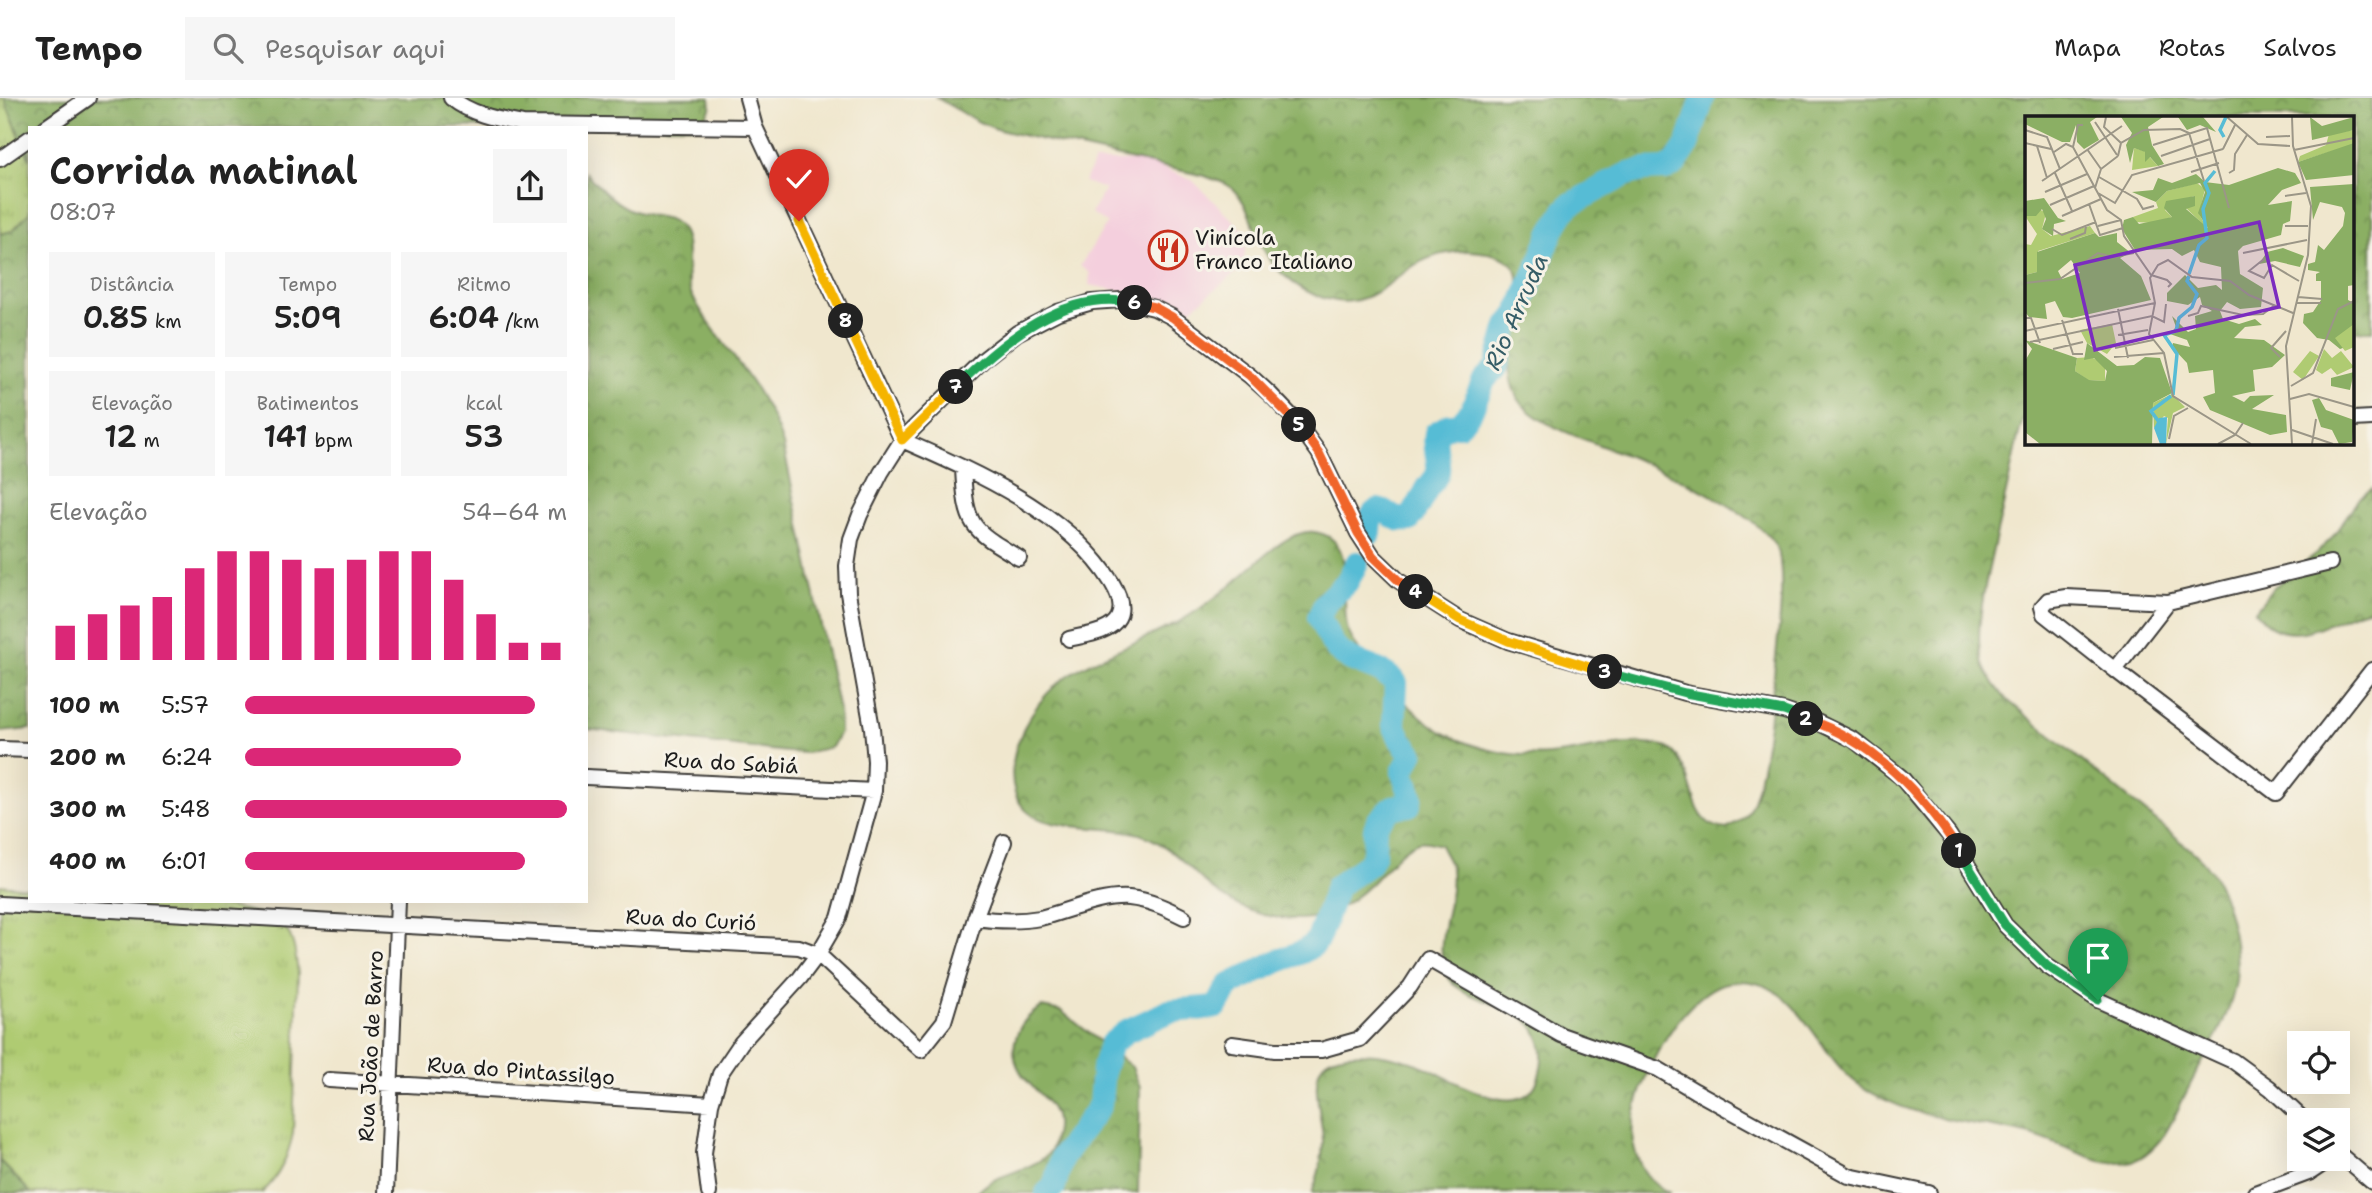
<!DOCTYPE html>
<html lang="pt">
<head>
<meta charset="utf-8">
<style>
  body { margin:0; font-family:"Shantell Sans",sans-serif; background:#f6f6f6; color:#222; height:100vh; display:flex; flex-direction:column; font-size:26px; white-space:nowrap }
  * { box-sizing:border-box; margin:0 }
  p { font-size:23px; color:#767676 }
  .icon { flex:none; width:38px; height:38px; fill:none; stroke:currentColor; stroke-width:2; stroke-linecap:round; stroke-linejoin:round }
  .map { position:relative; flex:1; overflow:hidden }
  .sheet { position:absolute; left:28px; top:28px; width:560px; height:777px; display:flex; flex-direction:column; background:#fff; border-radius:0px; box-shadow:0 7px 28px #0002 }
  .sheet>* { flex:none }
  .fabs { position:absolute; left:2287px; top:933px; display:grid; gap:14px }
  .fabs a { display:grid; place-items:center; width:63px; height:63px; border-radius:0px; background:#fff; box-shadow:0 7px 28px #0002; font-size:35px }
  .pin { position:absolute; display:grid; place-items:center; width:60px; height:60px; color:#fff; margin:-72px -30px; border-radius:50% 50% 50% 0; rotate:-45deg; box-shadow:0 0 7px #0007 }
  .pin .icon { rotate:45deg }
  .km { position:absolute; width:35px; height:35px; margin:-18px; border-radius:50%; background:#222; color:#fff; font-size:19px; line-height:35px; text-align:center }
  .round { display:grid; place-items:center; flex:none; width:74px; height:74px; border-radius:0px; background:#f6f6f6 }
  .summary { display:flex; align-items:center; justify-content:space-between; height:119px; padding:0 21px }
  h1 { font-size:38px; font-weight:600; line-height:52px }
  .figures { display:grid; grid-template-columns:repeat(3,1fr); gap:10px; height:119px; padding:7px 21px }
  .figures div { display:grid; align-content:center; border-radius:0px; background:#f6f6f6; text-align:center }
  .figures b { font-size:30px; font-weight:600 }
  .figures small { font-size:19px; font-weight:400 }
  .figures p { font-size:19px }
  .chart { height:196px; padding:14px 21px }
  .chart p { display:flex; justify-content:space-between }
  .chart svg { width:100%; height:126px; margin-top:7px; stroke:#db2777; stroke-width:6 }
  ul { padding:0 21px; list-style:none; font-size:23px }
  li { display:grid; grid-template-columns:112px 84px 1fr; align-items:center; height:52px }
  li i { height:18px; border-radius:9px; background:#db2777 }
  header { display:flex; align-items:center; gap:42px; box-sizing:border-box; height:98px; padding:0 35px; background:#fff; border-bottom:2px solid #e0e0e0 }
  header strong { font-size:33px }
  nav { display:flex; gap:38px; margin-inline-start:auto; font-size:24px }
  .search { width:490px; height:63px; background:#f6f6f6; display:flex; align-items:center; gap:18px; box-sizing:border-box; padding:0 24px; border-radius:0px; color:#767676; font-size:26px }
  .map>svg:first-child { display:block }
</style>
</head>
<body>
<header>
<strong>Tempo</strong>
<div class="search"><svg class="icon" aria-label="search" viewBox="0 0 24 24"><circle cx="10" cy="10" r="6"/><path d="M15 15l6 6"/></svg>Pesquisar aqui</div>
<nav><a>Mapa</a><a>Rotas</a><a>Salvos</a></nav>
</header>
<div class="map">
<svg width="2372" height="1095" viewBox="0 0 2372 1095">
  <defs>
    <pattern id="grass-tufts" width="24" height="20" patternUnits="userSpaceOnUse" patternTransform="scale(1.75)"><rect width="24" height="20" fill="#afcb72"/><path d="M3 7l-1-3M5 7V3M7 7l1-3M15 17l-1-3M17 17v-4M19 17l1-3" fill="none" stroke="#96ae62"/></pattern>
    <pattern id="forest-crowns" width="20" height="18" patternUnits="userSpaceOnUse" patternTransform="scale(1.75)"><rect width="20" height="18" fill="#8baf64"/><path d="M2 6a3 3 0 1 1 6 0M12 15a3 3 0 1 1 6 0" fill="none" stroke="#718e52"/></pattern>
  </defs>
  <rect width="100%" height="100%" fill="#f7f3e8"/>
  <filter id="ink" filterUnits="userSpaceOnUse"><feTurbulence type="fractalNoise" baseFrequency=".0143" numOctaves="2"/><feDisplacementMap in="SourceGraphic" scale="14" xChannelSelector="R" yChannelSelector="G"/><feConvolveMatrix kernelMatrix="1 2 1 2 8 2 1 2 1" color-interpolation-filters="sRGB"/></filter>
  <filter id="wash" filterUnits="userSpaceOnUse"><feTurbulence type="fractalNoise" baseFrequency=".00686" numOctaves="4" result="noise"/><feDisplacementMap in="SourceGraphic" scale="28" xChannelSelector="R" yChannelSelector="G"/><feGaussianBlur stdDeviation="1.57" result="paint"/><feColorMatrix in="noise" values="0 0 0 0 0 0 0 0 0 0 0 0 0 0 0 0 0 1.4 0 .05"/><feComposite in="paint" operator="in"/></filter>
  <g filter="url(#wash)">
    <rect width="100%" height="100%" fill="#f0e7ce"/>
    <path fill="#f4cfdd" d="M 1094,63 L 1145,63 L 1192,82 L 1247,136 L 1243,169 L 1191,211 L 1169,202 L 1089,187 L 1090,175 L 1080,168 L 1107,125 L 1091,115 L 1105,91 L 1084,84 Z"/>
    <path fill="url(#grass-tufts)" stroke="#667447" stroke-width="2" d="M 0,0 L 4,0 L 30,62 L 29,117 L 12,133 L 0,136 Z
      M 0,787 L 30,790 L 30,803 C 80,803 253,794 285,830 C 295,841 296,861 298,876 L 293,1035 C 288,1058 280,1078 262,1095 L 31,1095 L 0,1063 Z"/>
    <path fill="url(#forest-crowns)" stroke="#546640" stroke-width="2" d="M 4,0 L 710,0 L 711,9 L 701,28 L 30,30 L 30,62 Z
      M 937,0 L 2372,0 L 2372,233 L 2353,233 L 2353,19 L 2027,19 L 2027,310 C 2016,338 2012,370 2005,399 C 1997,439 1972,523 1981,559 C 1985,576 1995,587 2006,601 L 2177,740 C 2187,749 2198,757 2206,767 C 2227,794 2240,848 2236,882 C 2231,920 2204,958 2187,993 C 2179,1008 2172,1027 2161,1041 C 2150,1054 2138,1065 2120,1065 C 2092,1065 2058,1044 2031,1037 C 1972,1022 1909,1023 1858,986 C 1816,957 1796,874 1731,884 C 1680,891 1622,1003 1634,1049 C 1640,1071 1650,1086 1670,1095 L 1312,1095 C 1318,1078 1323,1062 1323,1043 C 1323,1023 1309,982 1323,966 C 1329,959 1339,957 1347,956 C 1373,953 1400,959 1425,969 C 1453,981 1525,1030 1539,978 C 1544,962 1543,946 1535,932 C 1521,906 1460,904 1447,877 C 1431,844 1456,806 1451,771 C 1450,763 1443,755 1440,747 C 1432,745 1426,742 1418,744 C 1404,749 1393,763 1383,773 C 1362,797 1335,820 1301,821 C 1268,822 1234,810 1210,789 C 1189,770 1172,749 1145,738 C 1112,725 1044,737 1022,708 C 1009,691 1011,669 1016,650 C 1026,619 1046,590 1075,573 C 1106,555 1139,544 1171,528 C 1193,517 1214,501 1233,485 C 1254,469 1286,431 1314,434 C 1361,440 1338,502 1348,532 C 1359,562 1418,621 1446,636 C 1475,651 1515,660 1549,657 C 1582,654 1612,644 1646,646 C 1647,646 1660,647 1661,647 C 1697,660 1685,712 1712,727 C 1717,730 1722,730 1727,731 C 1733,727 1741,723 1745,718 C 1761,700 1770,622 1772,598 C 1775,557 1786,496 1779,457 C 1773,421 1667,374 1633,360 C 1605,348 1553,333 1530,314 C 1480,272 1540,193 1511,165 C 1503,158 1491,155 1480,154 C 1459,151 1433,156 1415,167 C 1390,183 1369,208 1336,203 C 1305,198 1275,176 1262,148 C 1251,127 1248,99 1226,86 C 1220,83 1211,81 1205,78 L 999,32 L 979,24 Z
      M 586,75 C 600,91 617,108 637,114 C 650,119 668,117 678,127 C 694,144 682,174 691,195 C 698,211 710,226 720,240 C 745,274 770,306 783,346 L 839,613 L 840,634 L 832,649 L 806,655 L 788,654 L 586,631 Z
      M 30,114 L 30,631 L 0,634 L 0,136 L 12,133 Z
      M 2372,391 L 2372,510 C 2339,515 2306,548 2271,529 C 2266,526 2260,518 2255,513 L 2274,489 L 2317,455 L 2331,441 L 2359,400 Z
      M 1042,909 L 1061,913 L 1132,969 L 1140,990 L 1138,1095 L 977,1095 C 982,1090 988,1085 994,1082 C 1010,1074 1041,1068 1051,1052 C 1053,1049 1053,1045 1054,1041 C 1065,1005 1033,997 1020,973 C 1006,948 1019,921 1042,909 Z
      M 0,1063 L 31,1095 L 0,1095 Z"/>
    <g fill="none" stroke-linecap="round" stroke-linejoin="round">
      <path stroke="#57bcd5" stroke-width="24" d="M 1370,435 C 1369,424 1369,418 1378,412 C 1391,414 1395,424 1409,422 C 1416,412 1421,403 1426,393 C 1429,386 1436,382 1438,374 C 1440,362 1433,350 1436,335 L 1450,327 L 1459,327 L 1471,313 L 1484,282 L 1496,270 L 1508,228 L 1518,215 L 1552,134 L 1565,112 L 1571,106 L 1625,77 L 1643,72 L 1665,71 L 1675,66 L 1687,48 L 1703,0
        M 1047,1095 L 1054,1089 L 1062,1059 L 1100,1007 L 1103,971 L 1111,946 L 1127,933 L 1170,913 L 1216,909 C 1223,902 1223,894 1230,887 L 1278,863 L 1302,854 L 1315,846 L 1320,836 L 1337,788 L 1369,766 L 1374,755 L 1375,731 L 1378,723 L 1393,709 L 1409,707 L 1411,698 L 1403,674 L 1412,656 L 1401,642 L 1394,627 L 1396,585 C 1380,566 1350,568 1335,549 C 1328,540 1324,529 1319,519 L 1326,504 L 1347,484 L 1357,465"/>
    </g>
  </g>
  <g filter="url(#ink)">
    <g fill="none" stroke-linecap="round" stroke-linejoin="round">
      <defs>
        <path id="minor" d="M 451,0 C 472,17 497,21 523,26 L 755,29
          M 747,0 L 755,29 L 902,342
          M 45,30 L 88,0
          M 0,61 L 30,40
          M 2353,321 L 2372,320
          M 902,342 C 975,374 1068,414 1112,485 C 1118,495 1124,509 1118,520 C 1110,535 1084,537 1069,541
          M 963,371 C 966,429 971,431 1019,460
          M 2330,465 L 2168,504 L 2115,572 L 2276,695 L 2372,572
          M 2115,572 L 2044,516 L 2042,509 L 2048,502 L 2066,499 L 2168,504
          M 0,651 L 30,652
          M 586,679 L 874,693
          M 0,806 L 799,849 L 818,856 L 921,952 L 944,923 L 975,820 L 1004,744
          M 975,820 C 997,823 1018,824 1040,820 C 1068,813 1100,798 1129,800 C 1149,802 1166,810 1184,819
          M 1232,946 L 1275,952 L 1321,952 L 1360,941 L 1410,889 L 1428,861 L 1561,937 L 1658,971 L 1695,993 L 1849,1078 L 1929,1095
          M 329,982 L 711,1006
          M 2338,1055 L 2372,1084
          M 386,1095 L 398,803
          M 709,1095 L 704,1055 L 711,1006 L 720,976 L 741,945 L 800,880 L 818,856 L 839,820 L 874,693 L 875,663 L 872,630 L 848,495 L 847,468 L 851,441 L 860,417 L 881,375 L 902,342 L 984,261 L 1017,235 L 1058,214 L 1092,204 L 1121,202 L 1154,210 L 1172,219 L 1250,278 L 1271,297 L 1295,322 L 1319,355 L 1358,435 L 1373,458 L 1399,483 L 1460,522 L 1508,543 L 1685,595 L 1784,613 L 1817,624 L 1854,642 L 1901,679 L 1949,737 L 2005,827 L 2047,868 L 2098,902 L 2233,963 L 2270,990 L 2304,1022
          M 2255,1095 L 2311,1074 L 2332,1060"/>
      </defs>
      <use href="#minor" stroke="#3c3a37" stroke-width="18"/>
      <use href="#minor" stroke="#fff" stroke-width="14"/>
    </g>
  </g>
  <g fill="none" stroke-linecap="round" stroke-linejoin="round" filter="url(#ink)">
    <defs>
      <path id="split-1" d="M 1959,753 L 2005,827 L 2047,868 L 2098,902"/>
      <path id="split-2" d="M 1806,621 C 1872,642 1923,696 1959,753"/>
      <path id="split-3" d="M 1605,574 L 1685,595 L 1784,613 L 1806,621"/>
      <path id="split-4" d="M 1416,494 L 1460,522 L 1508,543 L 1605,574"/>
      <path id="split-5" d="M 1299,327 L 1319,355 L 1358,435 L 1373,458 L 1399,483 L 1416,494"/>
      <path id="split-6" d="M 1135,205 L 1154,209 L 1172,219 L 1250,278 L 1299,327"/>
      <path id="split-7" d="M 956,289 C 1002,244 1066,189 1135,205"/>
      <path id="split-8" d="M 846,223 L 902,342 L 956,289"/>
      <path id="split-9" d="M 799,123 L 846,223"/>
    </defs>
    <use href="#split-1" stroke="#fff" stroke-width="14"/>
    <use href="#split-2" stroke="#fff" stroke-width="14"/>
    <use href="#split-3" stroke="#fff" stroke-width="14"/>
    <use href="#split-4" stroke="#fff" stroke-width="14"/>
    <use href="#split-5" stroke="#fff" stroke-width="14"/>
    <use href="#split-6" stroke="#fff" stroke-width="14"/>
    <use href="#split-7" stroke="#fff" stroke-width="14"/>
    <use href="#split-8" stroke="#fff" stroke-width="14"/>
    <use href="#split-9" stroke="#fff" stroke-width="14"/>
    <use href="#split-1" stroke="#22a559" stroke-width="9"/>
    <use href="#split-2" stroke="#f0652b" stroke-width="9"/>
    <use href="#split-3" stroke="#22a559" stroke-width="9"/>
    <use href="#split-4" stroke="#f5b400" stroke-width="9"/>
    <use href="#split-5" stroke="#f0652b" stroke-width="9"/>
    <use href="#split-6" stroke="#f0652b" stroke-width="9"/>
    <use href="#split-7" stroke="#22a559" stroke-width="9"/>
    <use href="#split-8" stroke="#f5b400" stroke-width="9"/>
    <use href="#split-9" stroke="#f5b400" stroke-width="9"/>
  </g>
  <defs>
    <symbol id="restaurant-ring" viewBox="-11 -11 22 22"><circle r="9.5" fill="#f7f3e8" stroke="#c8321e" stroke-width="1.5"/><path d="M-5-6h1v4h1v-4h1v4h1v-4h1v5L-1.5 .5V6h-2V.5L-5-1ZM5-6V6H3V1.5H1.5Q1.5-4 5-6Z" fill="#c8321e"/></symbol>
  </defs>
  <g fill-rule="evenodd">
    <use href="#restaurant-ring" x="1146" y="130" width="44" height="44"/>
  </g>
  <g text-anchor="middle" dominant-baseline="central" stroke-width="6" stroke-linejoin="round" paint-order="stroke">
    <g font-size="21" fill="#1c1c1c" stroke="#f7f3e8" text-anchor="start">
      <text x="1195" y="140">Vinícola<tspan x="1195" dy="24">Franco Italiano</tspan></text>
    </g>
    <g font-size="21" fill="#1c1c1c" stroke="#f7f3e8">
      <text transform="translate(731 665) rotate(3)">Rua do Sabiá</text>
      <text transform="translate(691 822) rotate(3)">Rua do Curió</text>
      <text transform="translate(371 948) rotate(-87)">Rua João de Barro</text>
      <text transform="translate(521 973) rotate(4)">Rua do Pintassilgo</text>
    </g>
    <g font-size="23" font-style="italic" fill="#345c66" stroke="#f7f3e8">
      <text transform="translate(1516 214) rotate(-66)">Rio Arruda</text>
    </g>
  </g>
  <g transform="translate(2025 18)">
    <rect width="329" height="329" fill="#f0e7ce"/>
    <path d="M 329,14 L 329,28 L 273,46 L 275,40 L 301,29 L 304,18 ZM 109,32 L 119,35 L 133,50 L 107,54 ZM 172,67 L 180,73 L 174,98 L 182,112 L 161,92 L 170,80 L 147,86 L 140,94 L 147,101 L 129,107 L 110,106 L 108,101 L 133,92 L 131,86 L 142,75 ZM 14,93 L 21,97 L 17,113 L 26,120 L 65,110 L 70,117 L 13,135 L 12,156 L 0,159 L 0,120 L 0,128 L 6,129 L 12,118 L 0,100 L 11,99 ZM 87,208 L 91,227 L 82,238 L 62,227 L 55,214 ZM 52,242 L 66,241 L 80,248 L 80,265 L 63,264 L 50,255 ZM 147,278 L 160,291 L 148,297 L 141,328 L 143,302 L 139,300 L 129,312 L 128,287 Z" fill="#afcb72"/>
    <path d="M 0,1 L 72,1 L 65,6 L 74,24 L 59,33 L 52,26 L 51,9 L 45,26 L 37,26 L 0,8 ZM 96,1 L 138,1 L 123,11 L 127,29 L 139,48 L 133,50 L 125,41 L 120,46 L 120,36 L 109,32 L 105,47 L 101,29 L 107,17 ZM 153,1 L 178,1 L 191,16 L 175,9 L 162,14 ZM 285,1 L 297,10 L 329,1 L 329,14 L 287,24 ZM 329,27 L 329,59 L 281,64 L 273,46 ZM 253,52 L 270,57 L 276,67 L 257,74 L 243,89 L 267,85 L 265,105 L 258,108 L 256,119 L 218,130 L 213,135 L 215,158 L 238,172 L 236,191 L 215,193 L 202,186 L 195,195 L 198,203 L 214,208 L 230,203 L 237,209 L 220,211 L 209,222 L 239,224 L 260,239 L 247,251 L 228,254 L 230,275 L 207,280 L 219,286 L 225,280 L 249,279 L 227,293 L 261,299 L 262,316 L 245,319 L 185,294 L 178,281 L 190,277 L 188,254 L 164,257 L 162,247 L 147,231 L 148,227 L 165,231 L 162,224 L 145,218 L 151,211 L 147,200 L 163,216 L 171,213 L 170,200 L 187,195 L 177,189 L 175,181 L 163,189 L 142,185 L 142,177 L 160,159 L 173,172 L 191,169 L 197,174 L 196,151 L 175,146 L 169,134 L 157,140 L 147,133 L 110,134 L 97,113 L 99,104 L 108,101 L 114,108 L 147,101 L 139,92 L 141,85 L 170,80 L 170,90 L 161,93 L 183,112 L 173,97 L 180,76 L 175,67 L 142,75 L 131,86 L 107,76 L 128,74 L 133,62 L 147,67 L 171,58 L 180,66 L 204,69 ZM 329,68 L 329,169 L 323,170 L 323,184 L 329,187 L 329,228 L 315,233 L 304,224 L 292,222 L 278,207 L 279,198 L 288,196 L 296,184 L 296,165 L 291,165 L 291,158 L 295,156 L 283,154 L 283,148 L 290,146 L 293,129 L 299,134 L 318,110 L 320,97 L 317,91 L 295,86 L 288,104 L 285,71 ZM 19,82 L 33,102 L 41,105 L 29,108 L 28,120 L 17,113 L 21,103 L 17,93 L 11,100 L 0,100 L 0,85 ZM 70,117 L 74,121 L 92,117 L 92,126 L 106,137 L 95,142 L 116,160 L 126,184 L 47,202 L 38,201 L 30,185 L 20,188 L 22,203 L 4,201 L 0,196 L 0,159 L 12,156 L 12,136 ZM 46,144 L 55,157 L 37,163 L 33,155 ZM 258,132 L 279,140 L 275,151 L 250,145 L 234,148 L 242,136 ZM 0,224 L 52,242 L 50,255 L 64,264 L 80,265 L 82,255 L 69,242 L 59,244 L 62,227 L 92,250 L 109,249 L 120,241 L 135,242 L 147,277 L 128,287 L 127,328 L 15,328 L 0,316 L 0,245 L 7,233 ZM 329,256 L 325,274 L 306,270 L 306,262 ZM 294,282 L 301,294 L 329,304 L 327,326 L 314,328 L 307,314 L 296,311 L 287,284 Z" fill="#8baf64" fill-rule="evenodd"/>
    <path d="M 329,208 L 329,231 L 320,235 L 310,222 ZM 299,233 L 307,242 L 316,235 L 329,251 L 312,259 L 306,252 L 297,258 L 291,254 ZM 285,235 L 294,240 L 278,264 L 268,256 Z" fill="#afcb72"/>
    <path d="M 142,301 L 141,328 L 135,328 L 129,312 L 134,302 Z" fill="#57bcd5"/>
    <path fill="none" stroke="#57bcd5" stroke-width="3.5" d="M 199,21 L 195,14 L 201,1M 164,158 L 174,129 L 182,122 L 178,93 L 184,77 L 180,67 L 190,55M 148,279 L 152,238 L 139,219 L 151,215 L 154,202 L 167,191 L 172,178 L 162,165 L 164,160M 134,306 L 126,295 L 146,280"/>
    <path fill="none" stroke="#9b9687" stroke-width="2" d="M 81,1 L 79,11 L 96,27M 202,1 L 233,28 L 265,30M 267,1 L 268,30 L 286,90 L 283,139 L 261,230 L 267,328M 70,6 L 92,39M 0,14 L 22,21 L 35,53M 241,21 L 265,20M 0,27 L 26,33M 128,29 L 182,12 L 204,92M 12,30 L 22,62M 48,31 L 53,9 L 58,9M 62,33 L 76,53M 198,33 L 210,9M 269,34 L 329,22M 29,36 L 41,28 L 48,31 L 82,94 L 96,104 L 99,120 L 126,159M 93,40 L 96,27 L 119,14 L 155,13 L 164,17 L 179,65M 136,40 L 185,23M 166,56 L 194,47M 30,57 L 47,95M 204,57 L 209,54 L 210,38 L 222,19M 74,61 L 112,83 L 118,93 L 129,90M 17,65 L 97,10M 70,72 L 76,53 L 93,40M 20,76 L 62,58M 73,77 L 90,87 L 107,59 L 198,33M 260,80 L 281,77M 64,88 L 75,119 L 98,112M 25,89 L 69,70M 37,100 L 76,83M 73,110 L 96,104M 260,110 L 283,110M 27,113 L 37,119 L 71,106M 45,123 L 60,117 L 61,110M 218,137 L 282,124M 239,143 L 224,155 L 239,162 L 247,149 L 274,165M 126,159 L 142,164 L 146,168 L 143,171M 0,167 L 35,163 L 73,137 L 88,141 L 109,137M 273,181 L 297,183M 271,187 L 296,187M 93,193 L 103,242M 163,200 L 173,197 L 176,190 L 218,199 L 238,198 L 250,189M 0,202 L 6,202 L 15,227M 37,204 L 48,238 L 58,238M 0,215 L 130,187M 93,219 L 123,214M 5,226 L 127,200 L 139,206 L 141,188M 90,232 L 128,224M 28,233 L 58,226M 89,241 L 139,237M 255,241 L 246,232 L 261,215M 266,270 L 288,257 L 313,193 L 329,185M 265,283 L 284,278 L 329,291M 267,314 L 308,328M 144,323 L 149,300 L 163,292M 193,328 L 210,319 L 218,307M 226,328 L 148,280 L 139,237 L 124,218 L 130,187 L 125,162 L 133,149 L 143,144 L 167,161 L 205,165 L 224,179 L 268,197M 287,328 L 291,303"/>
    <path fill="#7b2cbf" fill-opacity="0.15" stroke="#7b2cbf" stroke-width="3.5" d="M 234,106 L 254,191 L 70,234 L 50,149 Z"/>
    <rect width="329" height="329" fill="none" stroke="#1c1c1c" stroke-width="3.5"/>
  </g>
</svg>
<div class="fabs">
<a><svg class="icon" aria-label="locate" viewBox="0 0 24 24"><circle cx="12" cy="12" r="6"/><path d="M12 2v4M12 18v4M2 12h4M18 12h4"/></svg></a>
<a><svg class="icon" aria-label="layers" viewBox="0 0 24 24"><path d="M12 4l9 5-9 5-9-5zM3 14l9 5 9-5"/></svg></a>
</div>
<div class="pin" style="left:2098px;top:902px;background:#1e9e55"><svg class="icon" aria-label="arrive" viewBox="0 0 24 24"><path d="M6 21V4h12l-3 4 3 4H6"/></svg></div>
<div class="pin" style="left:799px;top:123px;background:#d93025"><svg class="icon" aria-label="check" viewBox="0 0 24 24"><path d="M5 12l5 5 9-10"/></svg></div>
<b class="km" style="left:1959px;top:753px">1</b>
<b class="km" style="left:1806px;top:621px">2</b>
<b class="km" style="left:1605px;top:574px">3</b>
<b class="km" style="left:1416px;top:494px">4</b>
<b class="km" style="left:1299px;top:327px">5</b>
<b class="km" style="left:1135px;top:205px">6</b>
<b class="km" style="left:956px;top:289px">7</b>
<b class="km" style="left:846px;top:223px">8</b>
<section class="sheet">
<div class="summary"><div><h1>Corrida matinal</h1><p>08:07</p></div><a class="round"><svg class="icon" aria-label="share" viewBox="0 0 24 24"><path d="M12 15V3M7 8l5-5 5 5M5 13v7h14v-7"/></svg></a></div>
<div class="figures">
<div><p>Distância</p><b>0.85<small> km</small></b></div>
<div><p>Tempo</p><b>5:09</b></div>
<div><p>Ritmo</p><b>6:04<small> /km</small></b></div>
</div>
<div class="figures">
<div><p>Elevação</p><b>12<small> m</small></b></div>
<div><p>Batimentos</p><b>141<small> bpm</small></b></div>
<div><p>kcal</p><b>53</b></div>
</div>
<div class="chart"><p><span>Elevação</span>54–64 m</p>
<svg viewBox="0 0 160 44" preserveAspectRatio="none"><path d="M5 44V32M15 44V28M25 44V25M35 44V22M45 44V12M55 44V6M65 44V6M75 44V9M85 44V12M95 44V9M105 44V6M115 44V6M125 44V16M135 44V28M145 44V38M155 44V38"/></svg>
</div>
<ul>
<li><b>100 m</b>5:57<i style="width:90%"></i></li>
<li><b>200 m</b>6:24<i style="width:67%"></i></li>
<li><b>300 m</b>5:48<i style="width:100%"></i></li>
<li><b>400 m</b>6:01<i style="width:87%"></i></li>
</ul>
</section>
</div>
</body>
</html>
